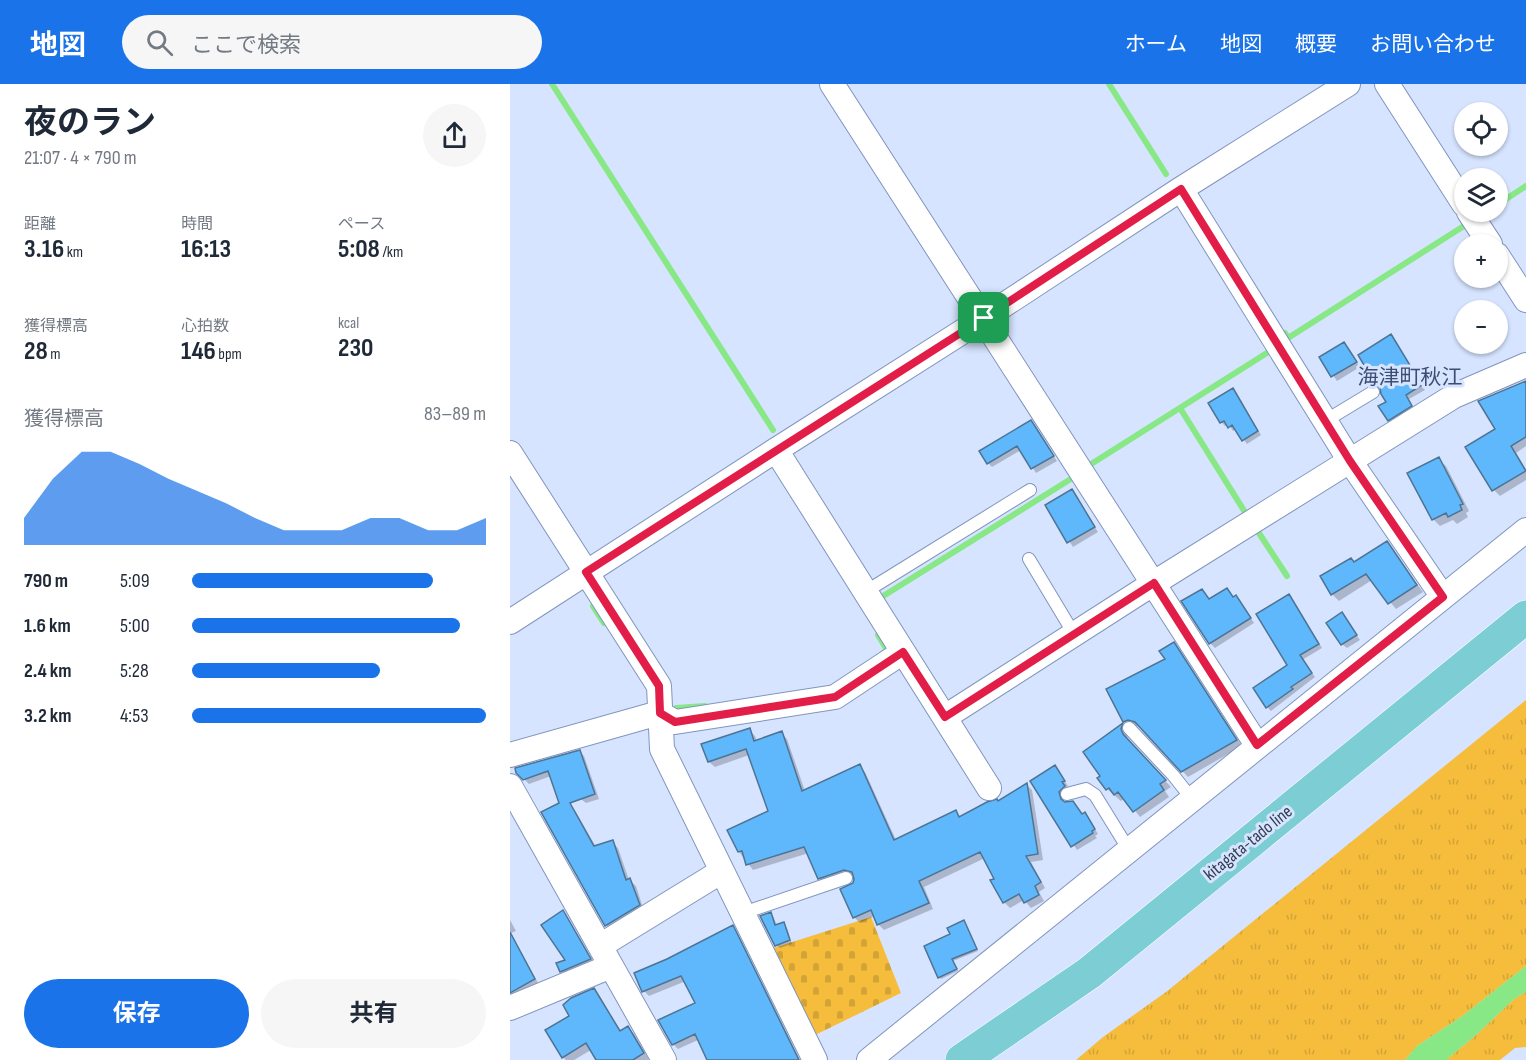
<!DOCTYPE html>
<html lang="ja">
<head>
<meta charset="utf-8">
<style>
  body { margin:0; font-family:"Sofia Sans Condensed","Noto Sans JP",sans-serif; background:#f6f6f7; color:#1f2937; height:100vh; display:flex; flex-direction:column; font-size:22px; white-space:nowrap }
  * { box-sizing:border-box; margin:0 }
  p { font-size:20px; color:#747a83 }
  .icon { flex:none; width:33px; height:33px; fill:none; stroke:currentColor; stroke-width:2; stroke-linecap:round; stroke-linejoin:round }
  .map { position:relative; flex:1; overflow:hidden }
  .sheet { display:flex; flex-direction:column; background:#fff; width:510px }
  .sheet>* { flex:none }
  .fabs { position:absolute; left:944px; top:18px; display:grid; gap:12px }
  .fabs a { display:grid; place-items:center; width:54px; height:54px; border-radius:50%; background:#fff; box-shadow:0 2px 4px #0004; font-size:30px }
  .pin { position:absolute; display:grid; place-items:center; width:51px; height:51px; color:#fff; margin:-26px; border-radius:12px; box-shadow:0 3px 9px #0006 }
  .round { display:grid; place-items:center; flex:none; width:63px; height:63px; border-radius:32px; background:#f6f6f7 }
  .headline { display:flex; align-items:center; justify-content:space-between; height:102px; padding:0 24px }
  h1 { font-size:33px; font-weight:700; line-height:45px }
  .figures { display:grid; grid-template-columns:repeat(3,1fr); gap:9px; height:102px; padding:6px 24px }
  .figures div { display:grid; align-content:center }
  .figures b { font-size:26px; font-weight:700 }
  .figures small { font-size:16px; font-weight:400 }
  .figures p { font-size:16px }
  .chart { height:168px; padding:12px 24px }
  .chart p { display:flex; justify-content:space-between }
  .chart svg { width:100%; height:108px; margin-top:6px; fill:#1a73e8; opacity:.7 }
  .primary-button { display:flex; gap:12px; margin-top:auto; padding:12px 24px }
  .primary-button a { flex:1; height:69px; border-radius:36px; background:#1a73e8; color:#fff; font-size:24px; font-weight:700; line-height:69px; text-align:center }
  .primary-button a+a { background:#f6f6f7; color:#1f2937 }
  ul { padding:0 24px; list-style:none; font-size:20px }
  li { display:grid; grid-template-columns:96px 72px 1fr; align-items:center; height:45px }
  li i { height:15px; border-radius:8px; background:#1a73e8 }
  header { display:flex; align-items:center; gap:36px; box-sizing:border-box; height:84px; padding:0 30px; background:#1a73e8; color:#fff }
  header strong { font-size:28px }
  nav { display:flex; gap:33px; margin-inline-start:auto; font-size:21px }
  .search { width:420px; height:54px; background:#f6f6f7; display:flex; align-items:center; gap:15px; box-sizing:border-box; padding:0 21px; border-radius:33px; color:#747a83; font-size:22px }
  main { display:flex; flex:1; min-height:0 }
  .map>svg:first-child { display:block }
</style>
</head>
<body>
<header>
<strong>地図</strong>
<div class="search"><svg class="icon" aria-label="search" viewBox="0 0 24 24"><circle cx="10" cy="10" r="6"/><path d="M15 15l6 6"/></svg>ここで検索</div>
<nav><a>ホーム</a><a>地図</a><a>概要</a><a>お問い合わせ</a></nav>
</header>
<main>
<section class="sheet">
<div class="headline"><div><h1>夜のラン</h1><p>21:07 · 4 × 790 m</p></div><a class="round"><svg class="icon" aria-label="share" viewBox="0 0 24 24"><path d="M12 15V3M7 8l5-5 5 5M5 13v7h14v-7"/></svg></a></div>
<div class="figures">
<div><p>距離</p><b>3.16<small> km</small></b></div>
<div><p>時間</p><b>16:13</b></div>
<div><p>ペース</p><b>5:08<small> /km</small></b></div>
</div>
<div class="figures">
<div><p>獲得標高</p><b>28<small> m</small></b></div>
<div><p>心拍数</p><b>146<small> bpm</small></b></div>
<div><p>kcal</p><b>230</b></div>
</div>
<div class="chart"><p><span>獲得標高</span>83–89 m</p>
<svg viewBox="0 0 160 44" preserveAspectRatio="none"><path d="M0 44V33L10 17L20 6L30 6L40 11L50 17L60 22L70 27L80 33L90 38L100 38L110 38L120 33L130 33L140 38L150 38L160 33V44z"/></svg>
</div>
<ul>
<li><b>790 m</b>5:09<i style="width:82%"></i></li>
<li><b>1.6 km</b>5:00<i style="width:91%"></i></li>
<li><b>2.4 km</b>5:28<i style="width:64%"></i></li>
<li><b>3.2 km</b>4:53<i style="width:100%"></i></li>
</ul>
<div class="primary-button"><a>保存</a><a>共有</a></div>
</section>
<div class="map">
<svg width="1016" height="976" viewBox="0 0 1016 976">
  <defs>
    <pattern id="grass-tufts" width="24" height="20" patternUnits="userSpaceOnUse" patternTransform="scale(1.5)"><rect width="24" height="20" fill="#f6bd3c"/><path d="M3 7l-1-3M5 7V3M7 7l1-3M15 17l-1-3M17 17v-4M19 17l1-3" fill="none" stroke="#d3a336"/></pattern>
    <pattern id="cemetery-stones" width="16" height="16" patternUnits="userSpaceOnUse" patternTransform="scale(1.5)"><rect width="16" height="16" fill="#f6bd3c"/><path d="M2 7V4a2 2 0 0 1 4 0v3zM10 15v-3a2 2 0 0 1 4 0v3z" fill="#d3a336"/></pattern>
  </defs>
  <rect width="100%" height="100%" fill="#d6e4ff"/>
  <path fill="url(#grass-tufts)" d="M 1016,616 L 1016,882 L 951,933 L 907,962 L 895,976 L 566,976 L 593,953 L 656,908 Z
    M 1016,908 L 1016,963 L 1005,964 L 990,976 L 936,976 L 966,951 L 1004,915 Z"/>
  <path fill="url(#cemetery-stones)" d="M 361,833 L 391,909 L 301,953 L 257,866 Z"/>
  <path fill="#87e885" d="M 1016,882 L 1016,908 L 1004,915 L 966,951 L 936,976 L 895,976 L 907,962 L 951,933 Z"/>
  <path fill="#0003" d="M 881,252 L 915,306 L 899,315 L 905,326 L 883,340 L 879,336 L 878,318 L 872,305 Z
    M 834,259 L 850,283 L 827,297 L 811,273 Z
    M 1016,298 L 1016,362 L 1006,369 L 1016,386 L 1016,396 L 990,412 L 984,406 L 957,363 L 987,345 Z
    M 726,310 L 751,351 L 737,360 L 726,345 L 723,347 L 718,340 L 715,342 L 711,338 Z
    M 521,338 L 547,377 L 526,389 L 511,366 L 482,383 L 478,379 Z
    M 928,375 L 936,382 L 959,427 L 956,429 L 958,433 L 947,440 L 943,436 L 930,442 L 923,435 Z
    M 562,407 L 588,448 L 563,463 L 537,421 Z
    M 877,459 L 913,508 L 886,525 L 862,496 L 829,517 L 822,510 L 812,493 L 845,480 Z
    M 717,506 L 724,514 L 726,513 L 730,517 L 744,539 L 705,564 L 700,559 L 692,507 L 700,517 Z
    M 782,516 L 812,564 L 792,576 L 805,593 L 761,627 L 757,623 L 779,581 Z
    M 832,530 L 850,556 L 837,564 L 832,560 Z
    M 663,560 L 669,566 L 732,662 L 678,693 L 632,644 L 624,641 L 620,643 L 614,638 L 598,605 L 657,576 Z
    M 612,641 L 618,647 L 617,653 L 619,658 L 661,703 L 655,707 L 659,713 L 630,733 L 615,714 L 611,717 L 597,705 L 592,692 L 575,669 Z
    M 239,646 L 245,652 L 247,657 L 271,649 L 277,655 L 295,707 L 349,682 L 355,688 L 386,756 L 446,728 L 451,733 L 488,718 L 517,701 L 522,706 L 533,776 L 521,778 L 535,804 L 529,808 L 534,817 L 521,824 L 514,816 L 500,824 L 494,818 L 486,795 L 475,774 L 414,803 L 423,825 L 374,846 L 368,840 L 365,832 L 350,839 L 344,833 L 345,792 L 340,791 L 315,800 L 309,794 L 299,769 L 243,786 L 229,768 L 260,728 L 239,671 L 205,683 L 199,678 Z
    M 70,668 L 74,672 L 89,715 L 76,719 L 41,692 L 19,700 L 8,689 Z
    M 545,683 L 558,702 L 556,703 L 558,707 L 553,712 L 553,719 L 563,718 L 573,731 L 579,735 L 588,750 L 585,752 L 587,754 L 567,766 L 522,697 Z
    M 60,723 L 66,728 L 86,763 L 102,758 L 108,764 L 119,796 L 126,802 L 134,827 L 102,847 L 96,841 Z
    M 53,828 L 57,832 L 84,880 L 56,892 L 51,887 L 57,877 Z
    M 261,830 L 264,834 L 267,842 L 273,840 L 277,844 L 282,860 L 270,864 L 266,861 Z
    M 0,836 L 6,847 L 1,849 L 28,899 L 0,915 Z
    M 455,840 L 468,867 L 443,877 L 448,887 L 431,895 L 429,893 L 442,851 Z
    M 222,843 L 227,848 L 290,976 L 202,976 L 252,927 L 168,965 L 163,960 L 187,919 L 176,897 L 139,912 L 134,907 L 158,876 Z
    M 84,906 L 90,913 L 111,948 L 118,944 L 124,950 L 139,976 L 87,976 L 81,966 L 64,976 L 56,976 L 53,973 L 61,932 Z"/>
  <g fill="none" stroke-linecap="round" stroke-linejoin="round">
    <path stroke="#87e885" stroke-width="6" d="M 42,0 L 263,346
      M 599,0 L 656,90
      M 987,121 L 1016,102
      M 775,249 L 778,254 L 957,140
      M 670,324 L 738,433
      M 578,382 L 760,267
      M 747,446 L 777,492
      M 368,509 L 370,514 L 564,393
      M 83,522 L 94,539
      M 368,551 L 377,566 L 373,569
      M 166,624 L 195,622"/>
  </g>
  <path fill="#5fb8fb" stroke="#4d7494" stroke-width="1.5" d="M 881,250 L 912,301 L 896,311 L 902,322 L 878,337 L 868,322 L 876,318 L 871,310 L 870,304 L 865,300 L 848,271 Z
    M 834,258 L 847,278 L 821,293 L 809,273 Z
    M 1016,297 L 1016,353 L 1001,362 L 1016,387 L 982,407 L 955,363 L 985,345 L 968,317 Z
    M 723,304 L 748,347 L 732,357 L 722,341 L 718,344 L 714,337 L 710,339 L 698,319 Z
    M 521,336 L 544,372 L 521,385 L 507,362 L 477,380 L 469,367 Z
    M 929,373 L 953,420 L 950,421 L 952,426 L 938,433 L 936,429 L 922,436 L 897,389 Z
    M 562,405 L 585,443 L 557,459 L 535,421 Z
    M 877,457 L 907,501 L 878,520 L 856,490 L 821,511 L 810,492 L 841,474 L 844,478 Z
    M 717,504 L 723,513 L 726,511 L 741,534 L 699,560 L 671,517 L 692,505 L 699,515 Z
    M 779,510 L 809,560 L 790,571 L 802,589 L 781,603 L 783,605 L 756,624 L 743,604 L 777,581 L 746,530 Z
    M 832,528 L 847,551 L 831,561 L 816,539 Z
    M 664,558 L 727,656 L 671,688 L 625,638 L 618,636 L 613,638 L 596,605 L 655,575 L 649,567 Z
    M 613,639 L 611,645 L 613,650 L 656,696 L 650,700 L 654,706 L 623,728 L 608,708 L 604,711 L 599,704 L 596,706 L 587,694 L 590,692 L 573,668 Z
    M 240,644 L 244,657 L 272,647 L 292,707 L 350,680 L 384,756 L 446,726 L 449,733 L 477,718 L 487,715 L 488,717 L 517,699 L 528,770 L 516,772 L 531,798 L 525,802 L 529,811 L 514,819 L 509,810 L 493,819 L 480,796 L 484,795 L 470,768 L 409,797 L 419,819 L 367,841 L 361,826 L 343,834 L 330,805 L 343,799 L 344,795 L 342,788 L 334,786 L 308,795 L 294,763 L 236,781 L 232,767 L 228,768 L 217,746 L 258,727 L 236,665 L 198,678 L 191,660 Z
    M 70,666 L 85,710 L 60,719 L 84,762 L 103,756 L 116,796 L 120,794 L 130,821 L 95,842 L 31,728 L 49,719 L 38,687 L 13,696 L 6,689 L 5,684 Z
    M 545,681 L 555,697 L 552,698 L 555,702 L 549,708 L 551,715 L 555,718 L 563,717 L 572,730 L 575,728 L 585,745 L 582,747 L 583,749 L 561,763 L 520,697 Z
    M 53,826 L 81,875 L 50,888 L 46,879 L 55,876 L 31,841 Z
    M 261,828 L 265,841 L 274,838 L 280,856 L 265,862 L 250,832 Z
    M 454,836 L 467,865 L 442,875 L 447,885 L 428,894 L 414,862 L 440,850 L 437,844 Z
    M 223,841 L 289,976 L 197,976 L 185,950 L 162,961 L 148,936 L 185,919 L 171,892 L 132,908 L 124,889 L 157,875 Z
    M 0,848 L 25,895 L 0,909 Z
    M 84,904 L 110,947 L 118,942 L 134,969 L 123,976 L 86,976 L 76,959 L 52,974 L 35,946 L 59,932 L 53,921 L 61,914 Z"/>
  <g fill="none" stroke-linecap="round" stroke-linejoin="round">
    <defs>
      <path id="lane" d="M 815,337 L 863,308
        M 519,475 L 564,550
        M 355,508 L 520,406
        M 619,644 L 663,691 L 682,715
        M 557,710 L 576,705 L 585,711 L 619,766
        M 233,829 L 336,794"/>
      <path id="street" d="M 322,0 L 747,661
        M 877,0 L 954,120
        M 671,105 L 840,377 L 933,513
        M 959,128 L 980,160
        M 987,171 L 1016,216
        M 266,366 L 479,704
        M 0,369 L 149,602 L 152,665 L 305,976
        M 0,538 L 266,366 L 474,234 L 671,105 L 838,0
        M 435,633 L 644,499 L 944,312 L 1016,281
        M 0,671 L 149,629 L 165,638 L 325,613 L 393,568
        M 0,702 L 154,976
        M 90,862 L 212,787
        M 0,924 L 101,882
        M 359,976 L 1016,446"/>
      <path id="primary" d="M 452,976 L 579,889 L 1016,533"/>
    </defs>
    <use href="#lane" stroke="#8095be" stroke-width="14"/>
    <use href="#street" stroke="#8095be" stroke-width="26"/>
    <use href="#primary" stroke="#fff" stroke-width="34"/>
    <use href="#lane" stroke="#fff" stroke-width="12"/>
    <use href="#street" stroke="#fff" stroke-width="24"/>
    <use href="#primary" stroke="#7cced4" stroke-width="33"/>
  </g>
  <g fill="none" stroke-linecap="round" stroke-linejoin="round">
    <defs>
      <path id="route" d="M 671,105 L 840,377 L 933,513 L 747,661 L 644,499 L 435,633 L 393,568 L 325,613 L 165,638 L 150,629 L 149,602 L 76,488 L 474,234 Z"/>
    </defs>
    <use href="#route" stroke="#fff" stroke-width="12"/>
    <use href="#route" stroke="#e11d48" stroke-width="8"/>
  </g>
  <g text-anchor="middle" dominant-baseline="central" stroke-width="6" stroke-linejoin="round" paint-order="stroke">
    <g font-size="18" fill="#333c4e" stroke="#d6e4ff">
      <text transform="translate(738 759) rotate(-39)">kitagata-tado line</text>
    </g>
    <g font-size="21" fill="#3c4e73" stroke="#d6e4ff">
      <text x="900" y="293">海津町秋江</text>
    </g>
  </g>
</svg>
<div class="fabs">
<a><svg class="icon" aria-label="locate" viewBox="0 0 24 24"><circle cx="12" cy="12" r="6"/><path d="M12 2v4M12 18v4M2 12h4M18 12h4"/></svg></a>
<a><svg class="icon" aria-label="layers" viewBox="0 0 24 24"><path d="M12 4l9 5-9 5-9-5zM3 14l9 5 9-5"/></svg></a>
<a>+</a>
<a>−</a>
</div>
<div class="pin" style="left:474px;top:234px;background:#1e9e55"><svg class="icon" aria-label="arrive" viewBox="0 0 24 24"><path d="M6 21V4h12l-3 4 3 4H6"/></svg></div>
</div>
</main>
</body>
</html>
